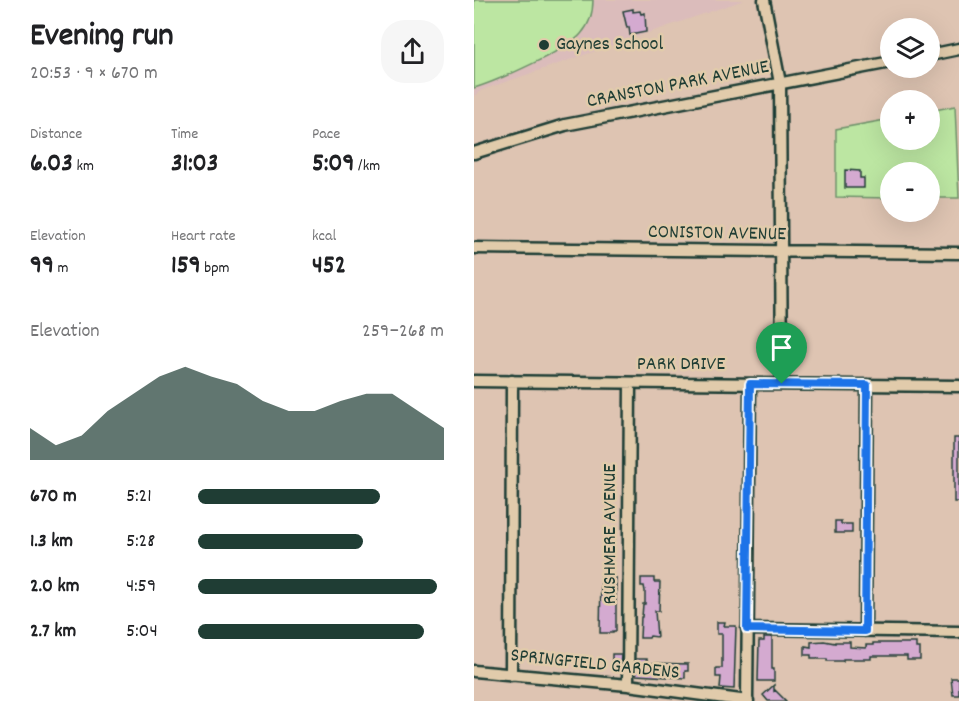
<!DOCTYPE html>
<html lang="en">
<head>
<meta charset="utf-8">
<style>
  body { margin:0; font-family:Dekko,sans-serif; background:#f6f6f6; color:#202124; height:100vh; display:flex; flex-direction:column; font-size:22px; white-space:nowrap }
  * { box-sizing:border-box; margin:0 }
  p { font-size:20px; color:#757577 }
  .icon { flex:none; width:33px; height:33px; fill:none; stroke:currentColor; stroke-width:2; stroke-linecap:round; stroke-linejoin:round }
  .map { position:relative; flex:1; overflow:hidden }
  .sheet { display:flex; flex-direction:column; background:#fff; width:474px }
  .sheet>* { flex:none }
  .tools { position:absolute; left:406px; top:18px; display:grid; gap:12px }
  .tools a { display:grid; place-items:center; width:60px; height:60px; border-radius:50%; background:#fff; box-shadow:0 6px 24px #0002; font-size:30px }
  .pin { position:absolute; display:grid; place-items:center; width:51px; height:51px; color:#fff; margin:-62px -26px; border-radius:50% 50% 50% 0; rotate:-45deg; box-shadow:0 0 6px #0007 }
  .pin .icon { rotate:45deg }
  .round { display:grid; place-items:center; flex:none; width:63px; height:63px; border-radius:24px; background:#f6f6f6 }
  .head { display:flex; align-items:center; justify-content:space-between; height:102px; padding:0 30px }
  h1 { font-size:33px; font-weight:800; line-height:45px }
  .metrics { display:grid; grid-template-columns:repeat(3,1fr); gap:9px; height:102px; padding:6px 30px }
  .metrics div { display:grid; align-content:center }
  .metrics b { font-size:26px; font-weight:800 }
  .metrics small { font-size:16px; font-weight:400 }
  .metrics p { font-size:16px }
  .chart { height:168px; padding:12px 30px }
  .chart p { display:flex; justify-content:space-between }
  .chart svg { width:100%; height:108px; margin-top:6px; fill:#1f3d34; opacity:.7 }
  ul { padding:0 30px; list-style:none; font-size:20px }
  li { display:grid; grid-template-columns:96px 72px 1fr; align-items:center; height:45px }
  li i { height:15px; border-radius:8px; background:#1f3d34 }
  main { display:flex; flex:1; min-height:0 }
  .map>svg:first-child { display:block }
</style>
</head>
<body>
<main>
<section class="sheet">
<div class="head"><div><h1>Evening run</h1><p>20:53 · 9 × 670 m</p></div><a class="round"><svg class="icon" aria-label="share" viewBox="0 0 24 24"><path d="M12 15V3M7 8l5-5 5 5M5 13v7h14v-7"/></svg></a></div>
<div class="metrics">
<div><p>Distance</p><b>6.03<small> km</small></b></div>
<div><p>Time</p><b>31:03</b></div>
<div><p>Pace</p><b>5:09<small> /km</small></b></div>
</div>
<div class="metrics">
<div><p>Elevation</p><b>99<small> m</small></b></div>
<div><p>Heart rate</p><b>159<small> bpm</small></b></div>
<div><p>kcal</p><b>452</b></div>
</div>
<div class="chart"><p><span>Elevation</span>259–268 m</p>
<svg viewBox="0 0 160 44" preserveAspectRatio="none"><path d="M0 44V31L10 38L20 34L30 24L40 17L50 10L60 6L70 10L80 13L90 20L100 24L110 24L120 20L130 17L140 17L150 24L160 31V44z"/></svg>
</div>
<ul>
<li><b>670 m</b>5:21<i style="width:74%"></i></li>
<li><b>1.3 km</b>5:28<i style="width:67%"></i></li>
<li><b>2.0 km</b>4:59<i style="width:97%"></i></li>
<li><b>2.7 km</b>5:04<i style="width:92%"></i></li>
</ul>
</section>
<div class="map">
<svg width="485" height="701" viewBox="0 0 485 701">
  <rect width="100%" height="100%" fill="#dec4b2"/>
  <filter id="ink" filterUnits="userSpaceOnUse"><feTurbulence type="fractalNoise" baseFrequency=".0167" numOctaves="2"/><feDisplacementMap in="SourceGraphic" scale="12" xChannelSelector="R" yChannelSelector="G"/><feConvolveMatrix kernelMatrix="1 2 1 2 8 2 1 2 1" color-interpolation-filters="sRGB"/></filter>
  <g filter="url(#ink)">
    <path fill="#dbbcbb" d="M 0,0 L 270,0 L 8,90 L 0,96 Z"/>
    <path fill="#bce6a2" stroke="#6e926b" stroke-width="1.5" d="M 0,0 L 119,0 C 119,13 116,24 107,34 C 95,49 21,82 0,88 Z
      M 481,106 L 485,198 L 456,198 L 456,172 L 417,172 L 417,198 L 362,197 L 362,129 L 417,119 L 417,140 L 456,140 L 456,111 Z"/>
    <path fill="#d4aad0" stroke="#1f3d34" stroke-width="1.5" d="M 159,9 L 159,12 L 166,11 L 167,14 L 171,13 L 172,32 L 156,35 L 155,27 L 153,28 L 149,11 Z
      M 371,170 L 386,171 L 386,178 L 390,178 L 390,188 L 371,188 Z
      M 480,438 L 485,438 L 485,502 L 480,502 Z
      M 361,521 L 367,521 L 367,524 L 378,524 L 378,533 L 361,533 Z
      M 127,578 L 142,578 L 142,631 L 139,631 L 139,633 L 126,633 Z
      M 167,578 L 180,578 L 180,582 L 186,582 L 185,611 L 181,611 L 183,637 L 176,636 L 175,638 L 166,638 L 167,617 L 168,617 L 169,604 L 171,604 L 171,591 L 170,586 L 167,586 Z
      M 243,622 L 251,622 L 250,626 L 262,626 L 260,689 L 246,688 L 247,677 L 242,677 L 242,668 L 248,668 L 248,634 L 243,634 Z
      M 290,637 L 298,637 L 298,669 L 300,669 L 300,681 L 284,681 L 285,641 L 290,641 Z
      M 350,641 L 361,643 L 361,642 L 376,642 L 376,647 L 392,648 L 392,645 L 399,645 L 399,643 L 442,643 L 442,648 L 446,648 L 446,660 L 433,660 L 433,656 L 397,656 L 397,659 L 369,659 L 369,661 L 353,661 L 353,659 L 344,659 L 344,658 L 337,658 L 337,655 L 331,655 L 331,646 L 337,647 L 337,642 Z
      M 138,654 L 147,654 L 146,671 L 138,669 Z
      M 162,659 L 173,659 L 173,663 L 214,664 L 214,671 L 211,671 L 211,678 L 162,675 Z
      M 477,678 L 485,678 L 485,695 L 479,695 Z
      M 300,685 L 300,691 L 301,690 L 312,701 L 294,701 L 289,695 Z"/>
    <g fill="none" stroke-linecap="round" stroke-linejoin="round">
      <defs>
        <path id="minor" d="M 290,0 L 306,83 L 308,384
          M 456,55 L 485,49
          M 0,153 L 91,125 L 417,62
          M 0,248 L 485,253
          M 0,381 L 485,386
          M 273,629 L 485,632
          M 391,631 L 393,385
          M 0,671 L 154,685 L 274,701
          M 37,675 L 38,381
          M 154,685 L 156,383
          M 273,700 L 276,384"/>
      </defs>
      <use href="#minor" stroke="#1f3d34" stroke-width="15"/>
      <use href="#minor" stroke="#e1cbab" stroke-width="10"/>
    </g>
  </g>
  <g fill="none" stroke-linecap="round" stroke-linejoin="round" filter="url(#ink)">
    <defs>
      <path id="route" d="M 276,384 L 393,385 L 391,631 L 273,629 Z"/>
    </defs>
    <use href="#route" stroke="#fff" stroke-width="12"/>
    <use href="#route" stroke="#1a73e8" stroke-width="8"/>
  </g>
  <circle fill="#1f3d34" stroke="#e1cbab" stroke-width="2" cx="70" cy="45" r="6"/>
  <g text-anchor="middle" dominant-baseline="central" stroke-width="5" stroke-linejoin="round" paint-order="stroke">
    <g font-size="20" fill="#1f3d34" stroke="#e1cbab" text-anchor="start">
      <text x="82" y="45">Gaynes School</text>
    </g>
    <g font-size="20" fill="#1f3d34" stroke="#e1cbab">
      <text transform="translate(204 85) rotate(-11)">CRANSTON PARK AVENUE</text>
      <text transform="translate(243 234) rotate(1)">CONISTON AVENUE</text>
      <text x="207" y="365">PARK DRIVE</text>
      <text transform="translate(137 534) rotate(-90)">RUSHMERE AVENUE</text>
      <text transform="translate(121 665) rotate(6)">SPRINGFIELD GARDENS</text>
    </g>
  </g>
</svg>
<div class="tools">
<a><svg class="icon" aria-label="layers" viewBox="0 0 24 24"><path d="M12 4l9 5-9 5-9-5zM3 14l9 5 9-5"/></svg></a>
<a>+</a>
<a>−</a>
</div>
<div class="pin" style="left:308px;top:384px;background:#1e9e55"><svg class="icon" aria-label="arrive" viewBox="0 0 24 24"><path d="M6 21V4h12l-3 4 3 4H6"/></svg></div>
</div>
</main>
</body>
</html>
